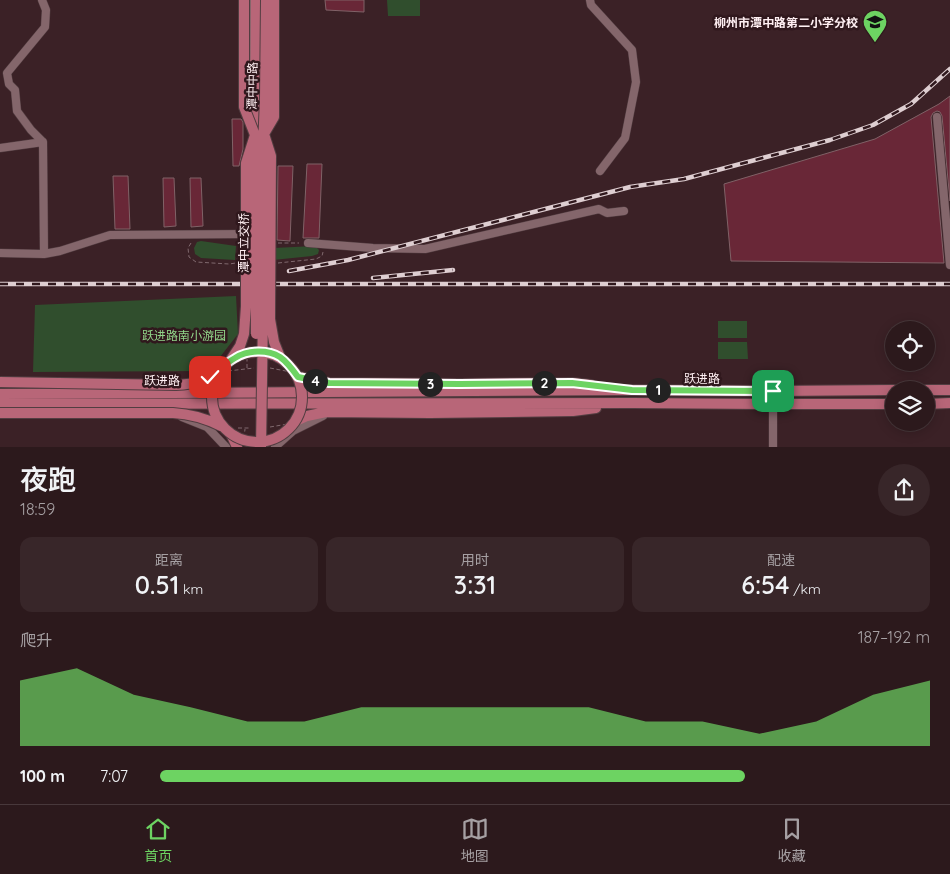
<!DOCTYPE html>
<html lang="zh">
<head>
<meta charset="utf-8">
<style>
  body { margin:0; font-family:Quicksand,"Noto Sans SC",sans-serif; background:#382629; color:#f1f3f6; height:100vh; display:flex; flex-direction:column; font-size:19px; white-space:nowrap }
  * { box-sizing:border-box; margin:0 }
  p { font-size:16px; color:#a6a0a3 }
  .icon { flex:none; width:28px; height:28px; fill:none; stroke:currentColor; stroke-width:2; stroke-linecap:round; stroke-linejoin:round }
  .map { position:relative; height:447px; overflow:hidden }
  .drawer { display:flex; flex-direction:column; background:#2c191c; flex:1 }
  .drawer>* { flex:none }
  .tools { position:absolute; left:885px; top:321px; display:grid; gap:10px }
  .tools a { display:grid; place-items:center; width:50px; height:50px; border-radius:50%; background:#2c191c; box-shadow:0 2px 12px #0003,0 0 0 1px #48383b; font-size:25px }
  .pin { position:absolute; display:grid; place-items:center; width:42px; height:42px; color:#fff; margin:-21px; border-radius:10px; box-shadow:0 2px 8px #0006 }
  .km { position:absolute; width:25px; height:25px; margin:-12px; border-radius:50%; background:#222; color:#fff; font-size:14px; line-height:25px; text-align:center }
  .round { display:grid; place-items:center; flex:none; width:52px; height:52px; border-radius:26px; background:#382629 }
  .overview { display:flex; align-items:center; justify-content:space-between; height:85px; padding:0 20px }
  h1 { font-size:28px; font-weight:600; line-height:38px }
  .stats { display:grid; grid-template-columns:repeat(3,1fr); gap:8px; height:85px; padding:5px 20px }
  .stats div { display:grid; align-content:center; border-radius:12px; background:#382629; text-align:center }
  .stats b { font-size:25px; font-weight:600 }
  .stats small { font-size:14px; font-weight:400 }
  .stats p { font-size:14px }
  .chart { height:140px; padding:10px 20px }
  .chart p { display:flex; justify-content:space-between }
  .chart svg { width:100%; height:90px; margin-top:5px; fill:#6dd362; opacity:.7 }
  ul { padding:0 20px; list-style:none; font-size:16px }
  li { display:grid; grid-template-columns:80px 60px 1fr; align-items:center; height:38px }
  li i { height:12px; border-radius:6px; background:#6dd362 }
  .tab-bar { display:flex; justify-content:space-around; align-items:center; height:70px; border-top:1px solid #48383b; background:#2c191c; font-size:14px; color:#a6a0a3 }
  .tab-bar a { display:grid; justify-items:center; gap:2px }
  .tab-bar .on { color:#6dd362 }
  .map>svg:first-child { display:block }
</style>
</head>
<body>
<div class="map">
<svg width="950" height="447" viewBox="0 0 950 447">
  <rect width="100%" height="100%" fill="#3b2126"/>
  <path fill="#304e2d" d="M 387,0 L 420,0 L 420,16 L 388,16 Z
    M 201,241 L 236,246 L 235,260 L 201,258 L 195,254 L 194,248 L 197,242 Z
    M 315,246 L 319,250 L 318,254 L 312,256 L 273,260 L 273,248 Z
    M 236,296 L 238,334 L 220,357 L 203,371 L 33,372 L 35,305 Z
    M 718,321 L 747,321 L 747,338 L 718,338 Z
    M 718,342 L 747,342 L 748,359 L 718,359 Z"/>
  <path fill="#692737" stroke="#806267" d="M 325,0 L 364,0 L 364,12 L 326,10 Z
    M 950,96 L 950,201 L 942,116 L 940,112 L 937,111 L 933,113 L 931,117 L 944,263 L 731,261 L 724,184 L 875,139 L 939,104 Z
    M 232,119 L 241,119 L 243,122 L 243,149 L 239,166 L 233,166 Z
    M 307,164 L 322,164 L 319,238 L 303,238 Z
    M 278,166 L 293,166 L 290,241 L 277,240 Z
    M 113,176 L 128,176 L 130,229 L 115,229 Z
    M 163,178 L 174,178 L 176,226 L 164,227 Z
    M 190,178 L 201,178 L 203,226 L 191,227 Z"/>
  <g fill="none" stroke-linecap="round" stroke-linejoin="round">
    <defs>
      <path id="minor" d="M 42,0 L 46,10 L 45,27 L 7,73 L 9,84 L 15,90 L 17,111 L 31,130 L 43,142 L 44,254
        M 249,0 L 250,118
        M 590,0 L 591,5 L 632,50 L 636,82 L 625,138 L 600,171
        M 937,117 L 950,265
        M 0,148 L 43,142
        M 308,243 L 373,248 L 425,249 L 599,209 L 607,213 L 624,211
        M 0,253 L 44,254 L 60,251 L 110,235 L 251,234
        M 773,391 L 773,447
        M 182,417 L 207,427 L 226,447
        M 275,447 L 293,431 L 323,416"/>
      <path id="major" d="M 255,134 L 256,0
        M 299,377 L 329,383 L 460,384 L 572,383 L 591,385
        M 926,390 L 950,390
        M 0,394 L 632,390 L 773,391 L 894,390
        M 0,404 L 632,403 L 773,404 L 894,404
        M 926,404 L 950,403
        M 296,421 L 307,416 L 326,412 L 430,413 L 573,411 L 596,408
        M 231,434 L 237,447"/>
    </defs>
    <use href="#minor" stroke="#523d41" stroke-width="9"/>
    <use href="#major" stroke="#523d41" stroke-width="12"/>
    <path stroke="#80696e" stroke-width="1" stroke-dasharray="4 2.5" stroke-linecap="butt" d="M 191,243 L 188,248 L 189,257 L 196,262 L 229,264 L 236,263
      M 278,243 L 299,243
      M 278,263 L 316,259 L 322,256 L 323,252
      M 247,368 L 247,353
      M 270,368 L 291,372
      M 228,371 L 254,368
      M 270,427 L 288,424
      M 238,428 L 251,428
      M 244,438 L 245,429"/>
    <use href="#minor" stroke="#84666b" stroke-width="8"/>
    <use href="#major" stroke="#b86678" stroke-width="10"/>
    <defs>
      <path id="rail" d="M 289,271 L 348,260 L 630,187 L 684,179 L 830,140 L 873,125 L 911,104 L 950,69
        M 373,278 L 453,270
        M 0,284 L 950,284"/>
    </defs>
    <use href="#rail" stroke="#deced1" stroke-width="4.5"/>
    <use href="#rail" stroke="#30181d" stroke-width="2.5" stroke-dasharray="8" stroke-linecap="butt"/>
    <defs>
      <path id="major-bridge" d="M 274,0 L 274,117 L 264,134 L 271,156 L 270,319 L 274,342 L 280,357
        M 255,144 L 256,334
        M212 397a45 45 0 1 1 90 0a45 45 0 1 1-90 0Z
        M 230,361 L 240,346 L 244,334 L 246,306 L 246,163 L 255,135 L 244,107 L 244,0
        M 0,382 L 176,385 C 197,384 204,381 220,369
        M 0,413 L 173,413 C 191,414 205,418 221,426
        M 261,447 L 263,315 L 262,173 L 265,98 L 266,0"/>
    </defs>
    <use href="#major-bridge" stroke="#523d41" stroke-width="12" stroke-linecap="butt"/>
    <use href="#major-bridge" stroke="#b86678" stroke-width="10"/>
  </g>
  <g fill="none" stroke-linecap="round" stroke-linejoin="round">
    <defs>
      <path id="route" d="M 210,377 C 218,371 226,363 235,358 C 248,350 267,349 280,357 C 287,362 293,370 298,377 L 329,383 L 460,384 L 572,383 L 632,390 L 773,391"/>
    </defs>
    <use href="#route" stroke="#fff" stroke-width="10"/>
    <use href="#route" stroke="#6dd362" stroke-width="6"/>
  </g>
  <defs>
    <symbol id="school-pin" viewBox="-11 -11 22 30"><path d="M0 17L-7.5 6A9.5 9.5 0 1 1 7.5 6Z" fill="#6dd362" stroke="#30181d"/><path d="M0-5L7-2L0 1L-7-2ZM-4 1L0 2.5L4 1V4Q0 6-4 4Z" fill="#111"/></symbol>
  </defs>
  <g fill-rule="evenodd">
    <use href="#school-pin" x="861" y="8" width="28" height="38"/>
  </g>
  <g text-anchor="middle" dominant-baseline="central" stroke-width="5" stroke-linejoin="round" paint-order="stroke">
    <g font-size="12" font-weight="bold" fill="#fff0f3" stroke="#30181d" text-anchor="end">
      <text x="858" y="22">柳州市潭中路第二小学分校</text>
    </g>
    <g font-size="12" fill="#fff0f3" stroke="#30181d">
      <text transform="translate(252 86) rotate(-89)">潭中中路</text>
      <text transform="translate(243 243) rotate(-90)">潭中立交桥</text>
      <text x="702" y="378">跃进路</text>
      <text x="162" y="380">跃进路</text>
    </g>
    <g font-size="12" fill="#91d589" stroke="#30181d">
      <text x="184" y="335">跃进路南小游园</text>
    </g>
  </g>
</svg>
<div class="tools">
<a><svg class="icon" aria-label="locate" viewBox="0 0 24 24"><circle cx="12" cy="12" r="6"/><path d="M12 2v4M12 18v4M2 12h4M18 12h4"/></svg></a>
<a><svg class="icon" aria-label="layers" viewBox="0 0 24 24"><path d="M12 4l9 5-9 5-9-5zM3 14l9 5 9-5"/></svg></a>
</div>
<div class="pin" style="left:773px;top:391px;background:#1e9e55"><svg class="icon" aria-label="arrive" viewBox="0 0 24 24"><path d="M6 21V4h12l-3 4 3 4H6"/></svg></div>
<div class="pin" style="left:210px;top:377px;background:#d93025"><svg class="icon" aria-label="check" viewBox="0 0 24 24"><path d="M5 12l5 5 9-10"/></svg></div>
<b class="km" style="left:658px;top:390px">1</b>
<b class="km" style="left:544px;top:383px">2</b>
<b class="km" style="left:430px;top:384px">3</b>
<b class="km" style="left:315px;top:381px">4</b>
</div>
<section class="drawer">
<div class="overview"><div><h1>夜跑</h1><p>18:59</p></div><a class="round"><svg class="icon" aria-label="share" viewBox="0 0 24 24"><path d="M12 15V3M7 8l5-5 5 5M5 13v7h14v-7"/></svg></a></div>
<div class="stats">
<div><p>距离</p><b>0.51<small> km</small></b></div>
<div><p>用时</p><b>3:31</b></div>
<div><p>配速</p><b>6:54<small> /km</small></b></div>
</div>
<div class="chart"><p><span>爬升</span>187–192 m</p>
<svg viewBox="0 0 160 44" preserveAspectRatio="none"><path d="M0 44V12L10 6L20 19L30 25L40 32L50 32L60 25L70 25L80 25L90 25L100 25L110 32L120 32L130 38L140 32L150 19L160 12V44z"/></svg>
</div>
<ul>
<li><b>100 m</b>7:07<i style="width:76%"></i></li>
</ul>
</section>
<nav class="tab-bar">
<a class="on"><svg class="icon" aria-label="home" viewBox="0 0 24 24"><path d="M3 11l9-7 9 7M6 9v11h12V9"/></svg>首页</a>
<a><svg class="icon" aria-label="map" viewBox="0 0 24 24"><path d="M3 6l6-2 6 2 6-2v14l-6 2-6-2-6 2zM9 4v14M15 6v14"/></svg>地图</a>
<a><svg class="icon" aria-label="saved" viewBox="0 0 24 24"><path d="M7 4h10v16l-5-4-5 4z"/></svg>收藏</a>
</nav>
</body>
</html>
